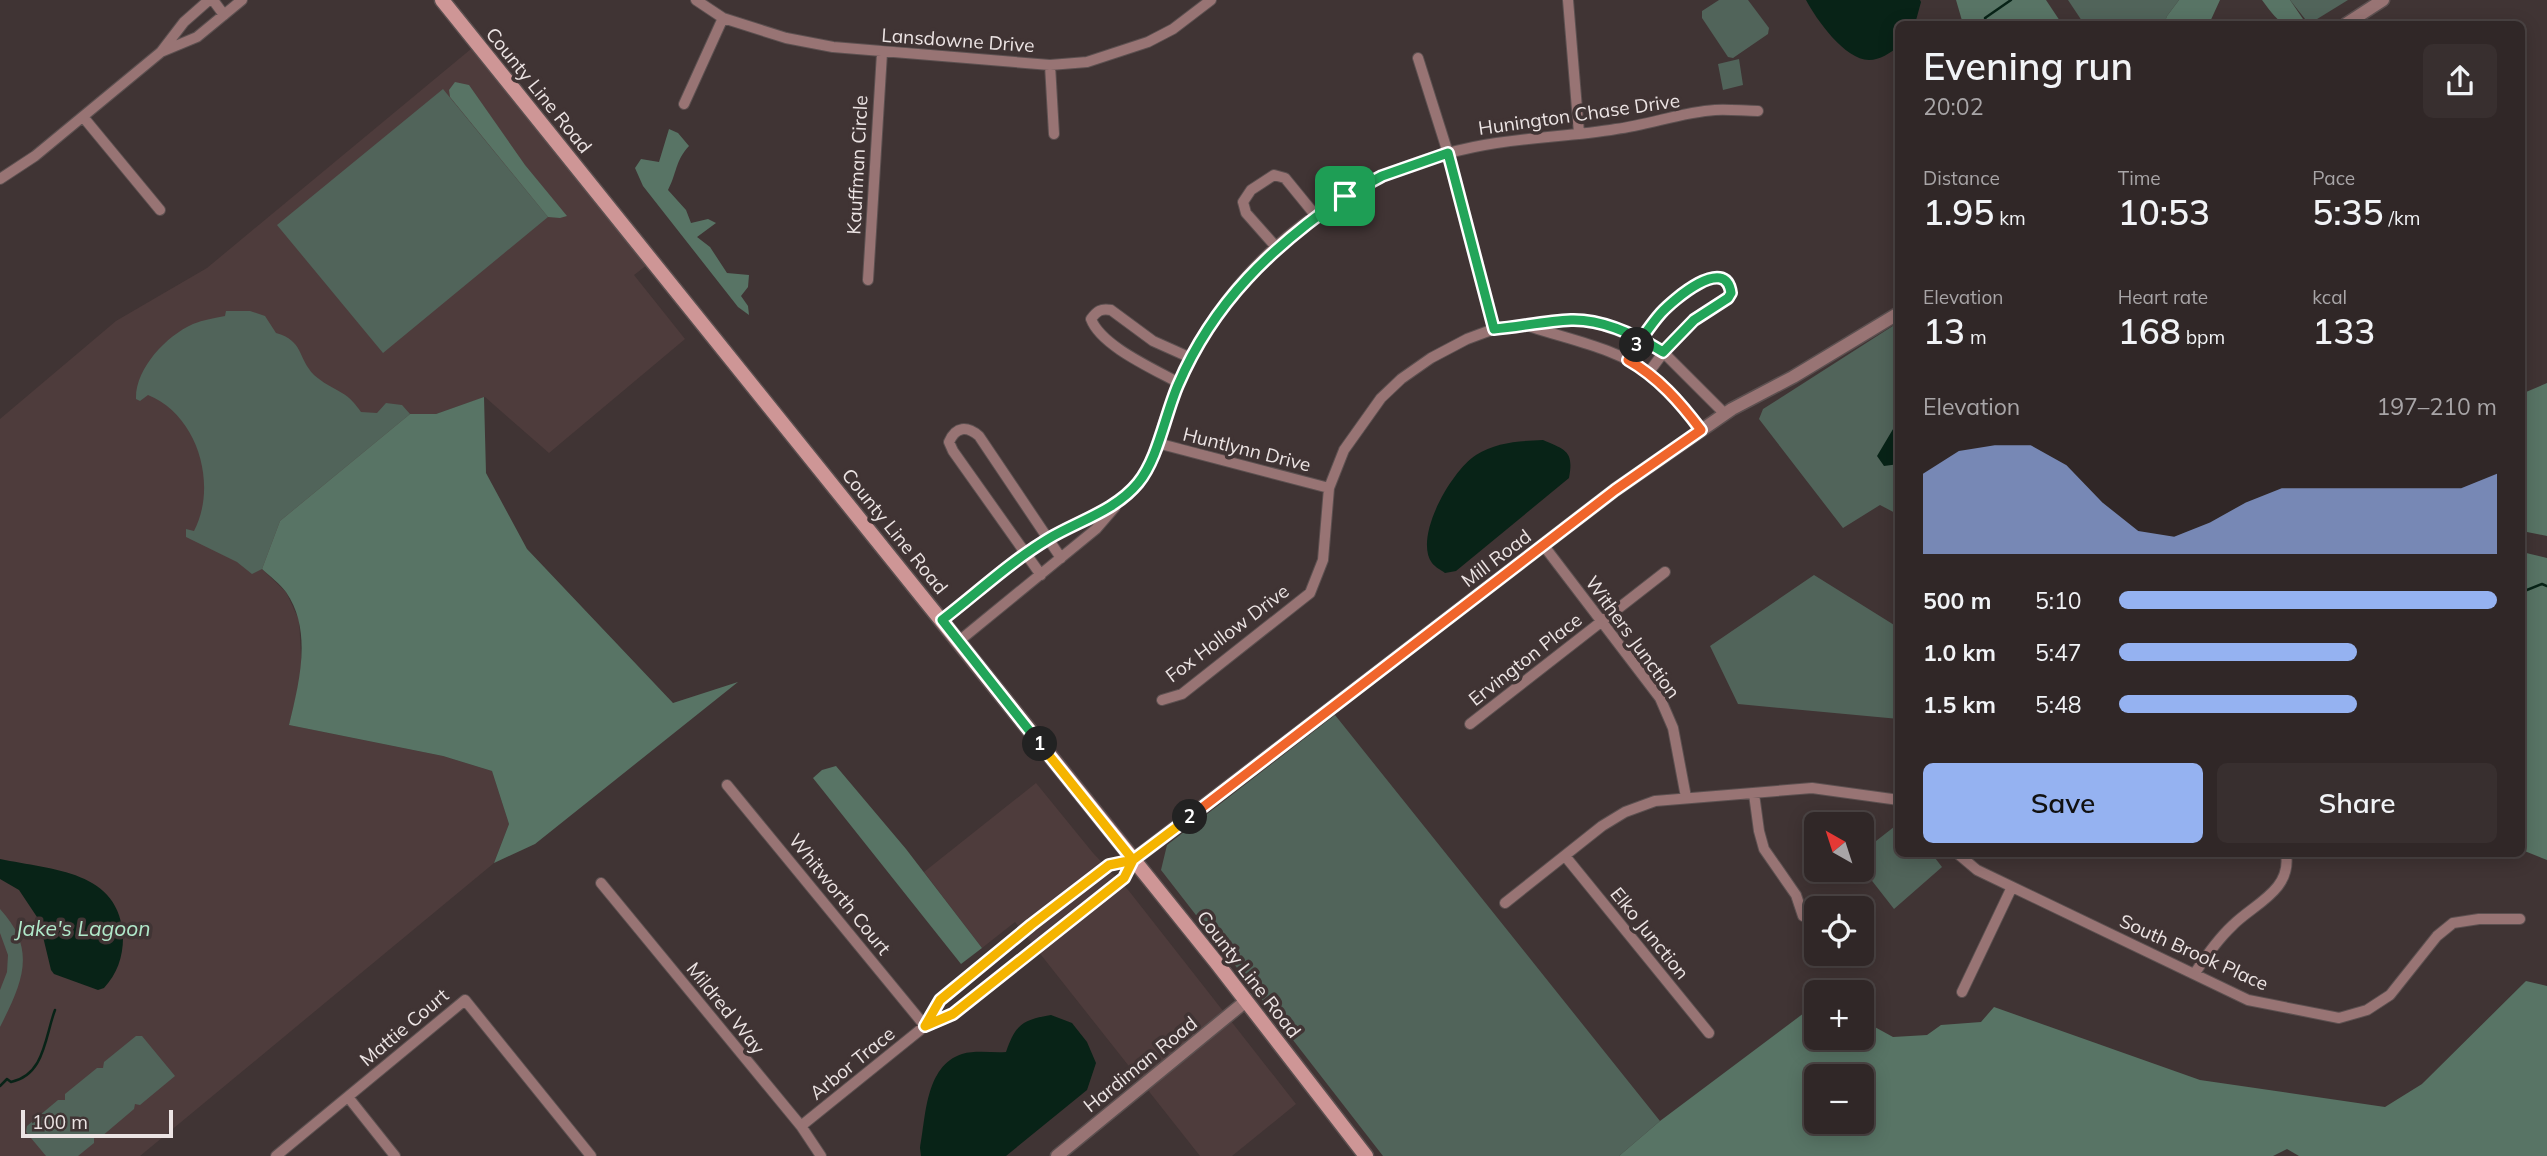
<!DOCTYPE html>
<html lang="en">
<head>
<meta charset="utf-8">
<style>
  body { margin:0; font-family:Mulish,sans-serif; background:#382f2f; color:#f1f3f6; height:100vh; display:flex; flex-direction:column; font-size:26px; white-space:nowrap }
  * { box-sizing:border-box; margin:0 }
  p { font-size:23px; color:#a8a5a7 }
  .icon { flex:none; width:38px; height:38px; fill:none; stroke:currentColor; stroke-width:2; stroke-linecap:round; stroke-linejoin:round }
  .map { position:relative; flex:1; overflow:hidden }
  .sheet { position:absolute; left:1895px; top:21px; width:630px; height:836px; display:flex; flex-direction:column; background:#302727; border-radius:10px; box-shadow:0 4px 18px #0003,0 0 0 2px #4b4444 }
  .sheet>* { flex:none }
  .needle { width:46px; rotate:321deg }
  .buttons { position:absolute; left:1804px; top:812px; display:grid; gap:14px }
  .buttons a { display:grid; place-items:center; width:70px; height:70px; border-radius:10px; background:#302727; box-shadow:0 4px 18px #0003,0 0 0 2px #4b4444; font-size:35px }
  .scale { position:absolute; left:21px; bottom:18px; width:152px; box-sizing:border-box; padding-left:7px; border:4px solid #ece4e4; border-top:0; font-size:19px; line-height:24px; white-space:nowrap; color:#ece4e4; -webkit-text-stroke:5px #403434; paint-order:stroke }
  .pin { position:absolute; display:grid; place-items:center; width:60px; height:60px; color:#fff; margin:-30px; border-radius:14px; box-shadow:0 4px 10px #0006 }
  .km { position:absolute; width:35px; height:35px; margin:-18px; border-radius:50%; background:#222; color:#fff; font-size:19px; line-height:35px; text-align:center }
  .round { display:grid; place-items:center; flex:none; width:74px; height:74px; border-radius:10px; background:#382f2f }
  .head { display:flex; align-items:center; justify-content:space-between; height:119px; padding:0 28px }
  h1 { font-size:38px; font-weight:600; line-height:52px }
  .figures { display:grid; grid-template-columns:repeat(3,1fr); gap:10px; height:119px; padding:7px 28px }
  .figures div { display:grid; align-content:center }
  .figures b { font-size:35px; font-weight:600 }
  .figures small { font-size:19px; font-weight:400 }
  .figures p { font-size:19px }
  .chart { height:196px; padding:14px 28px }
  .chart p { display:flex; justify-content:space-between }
  .chart svg { width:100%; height:126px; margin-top:7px; fill:#95b2f1; opacity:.7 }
  .action { display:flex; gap:14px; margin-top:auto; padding:14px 28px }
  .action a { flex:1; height:80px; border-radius:10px; background:#95b2f1; color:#111; font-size:28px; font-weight:600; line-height:80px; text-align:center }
  .action a+a { background:#382f2f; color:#f1f3f6 }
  ul { padding:0 28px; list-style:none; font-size:23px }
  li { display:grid; grid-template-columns:112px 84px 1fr; align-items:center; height:52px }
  li i { height:18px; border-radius:9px; background:#95b2f1 }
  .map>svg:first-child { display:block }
</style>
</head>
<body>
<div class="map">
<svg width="2547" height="1156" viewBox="0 0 2547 1156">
  <rect width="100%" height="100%" fill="#403434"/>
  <path fill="#4e3c3c" d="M 477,44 L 652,261 L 634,275 L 685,339 L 549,453 L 485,397 L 436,414 L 410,414 L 262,569 L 286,592 L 299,620 L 302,673 L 289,725 L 443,756 L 492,771 L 509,824 L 494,863 L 140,1156 L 0,1156 L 0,419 L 116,321 L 207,268 Z
    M 1036,783 L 1093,853 L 1129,891 L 1296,1104 L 1232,1156 L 1200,1156 L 1015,922 L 982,948 L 924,872 Z"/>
  <path fill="#51645a" d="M 1719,0 L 1748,0 L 1769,28 L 1768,34 L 1733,58 L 1728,57 L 1702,18 L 1702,11 Z
    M 2068,0 L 2179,0 L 2167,16 L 2164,24 L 2084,24 Z
    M 2290,0 L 2348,0 L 2309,24 Z
    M 1739,59 L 1743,85 L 1723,90 L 1718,64 Z
    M 443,89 L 548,217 L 383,353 L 277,225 Z
    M 226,311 L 250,311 L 265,316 L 276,333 C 304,341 297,357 314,375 C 323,383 332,387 342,393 C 350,397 356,405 361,412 L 377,413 L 386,403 L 402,405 L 410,414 L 280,521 L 262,569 L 252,574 L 237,562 L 186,537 L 186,529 L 194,531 C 218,485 198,415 148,395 L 140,401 L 136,399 C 135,369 166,336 193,324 C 203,320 215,318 225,316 Z
    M 1899,322 L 1899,515 L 1880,505 L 1843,528 L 1759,419 L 1763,409 Z
    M 1814,575 L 1899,628 L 1899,719 L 1738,704 L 1710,646 Z
    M 1335,715 L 1660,1121 L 1619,1156 L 1383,1156 L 1161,870 L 1167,845 Z
    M 1899,823 L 1899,854 L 1932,854 L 1942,867 L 1894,909 L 1862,868 L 1862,852 Z
    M 0,909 C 38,950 22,983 0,1027 L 0,990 L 7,972 L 8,955 L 0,933 Z
    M 136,1036 L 142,1036 L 175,1076 L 140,1105 L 135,1104 L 134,1109 L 101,1137 L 94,1136 L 94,1143 L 78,1156 L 46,1156 L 26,1132 L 27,1126 L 58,1100 L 65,1100 L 65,1094 L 97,1068 L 103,1068 L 104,1062 Z"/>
  <path fill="#587465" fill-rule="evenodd" d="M 1956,0 L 2046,0 L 2062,24 L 1963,24 Z
    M 2179,0 L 2220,0 L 2209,24 L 2164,24 L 2167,16 Z
    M 2262,0 L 2290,0 L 2303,19 C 2282,31 2275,17 2262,0 Z
    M 455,82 L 469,85 L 525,165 L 567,216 L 560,218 L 548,217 L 450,97 L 449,90 Z
    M 669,129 L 678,133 L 689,146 C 675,161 677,173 668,190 L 686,210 L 691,223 L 708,219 L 716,223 L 697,237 L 710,247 L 727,273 L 749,275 L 748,287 L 741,296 L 748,306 L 749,315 L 738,307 L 643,186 L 635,168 L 641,159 L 659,162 Z
    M 2547,383 L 2547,536 L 2522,531 L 2522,389 L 2526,392 Z
    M 484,397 L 486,473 L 527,549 L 673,703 L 738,682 L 535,844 L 494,863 L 509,824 L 492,771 L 443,756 L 289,725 C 299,683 313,631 286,592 C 280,584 270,576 262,569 L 280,521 L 410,414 L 436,414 Z
    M 2522,552 L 2547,558 L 2547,860 L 2522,850 Z
    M 836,766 L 906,849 L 982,948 L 961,964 L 813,778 L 822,770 Z
    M 2526,981 L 2547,986 L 2547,1156 L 2299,1156 L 2287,1149 L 2273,1156 L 1619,1156 L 1660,1121 L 1816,1004 L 1816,1038 L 1862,1038 L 1862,1020 L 1893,1037 L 1927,1035 L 1941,1025 L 1981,1022 L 1994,1007 L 2200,1080 L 2385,1107 L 2422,1084 ZM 1816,1076 L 1862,1076 L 1862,1122 L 1816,1122 Z"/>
  <path fill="#082317" d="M 1806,0 L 1920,0 L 1921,2 L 1915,24 L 1899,24 L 1899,46 C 1890,53 1880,60 1869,60 C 1845,60 1816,19 1806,0 Z
    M 1899,419 L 1899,464 L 1884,466 L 1877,456 Z
    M 1543,440 C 1566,450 1574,451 1569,478 L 1456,571 L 1445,573 C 1441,570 1435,567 1432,563 C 1413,537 1452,470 1476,455 C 1496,442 1520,441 1543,440 Z
    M 0,859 C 52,870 121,870 123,938 C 123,957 117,974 104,988 L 98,990 L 54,974 L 51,970 L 39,920 L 19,890 L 0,879 Z
    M 1051,1015 L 1072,1023 L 1087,1042 L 1096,1063 L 1087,1090 L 1006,1156 L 921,1156 L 920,1148 C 926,1117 925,1066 962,1054 C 976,1050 992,1053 1006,1052 C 1016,1024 1022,1020 1051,1015 Z"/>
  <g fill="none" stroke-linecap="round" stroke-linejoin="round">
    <path stroke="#082317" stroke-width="2.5" d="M 1987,24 L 1985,18 L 2011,0
      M 2522,592 L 2542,584 L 2547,586
      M 0,1086 L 7,1079 L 11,1082 C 45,1075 45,1036 55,1010"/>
    <defs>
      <path id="minor" d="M 213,0 L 224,15
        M 696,0 L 723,18 L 786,38 L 833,47 L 1050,65 L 1087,62 L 1148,42 L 1173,29 L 1211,0
        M 1568,0 L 1579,133
        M 161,52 L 197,37 L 242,0
        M 1418,58 L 1448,153 L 1494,329
        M 1050,65 L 1054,134
        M 684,104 L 723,18
        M 84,118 L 160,210
        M 0,179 L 35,156 L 161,52 L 184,22 L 209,0
        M 1277,248 L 1246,213 L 1243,202 L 1251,190 L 1274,175 L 1285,178 L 1316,216
        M 868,280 L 882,53
        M 1532,327 C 1570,340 1616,348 1649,373 C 1669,389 1685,410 1701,430
        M 1628,360 C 1648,330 1680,279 1721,277 L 1727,282 L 1731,293 L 1728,298 L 1694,319 L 1672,341 L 1649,372
        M 1179,383 C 1154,369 1101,346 1091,319 C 1097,311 1101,308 1111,310 L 1153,341 L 1191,358
        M 1157,443 L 1329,488
        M 1544,546 L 1660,698 L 1673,728 L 1686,797
        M 1041,575 L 953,451 L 949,442 C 956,426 967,426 979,436 L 1061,558
        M 942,620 C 977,593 1010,563 1047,540 C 1078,521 1113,511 1137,484 C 1153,466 1157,439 1166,417 C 1179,379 1197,341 1221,308 C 1281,225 1374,167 1474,147 C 1521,137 1569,137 1616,129 C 1649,125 1682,112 1715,110 C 1729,109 1744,111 1758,111
        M 959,641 L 1096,529 L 1115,507
        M 1162,700 L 1182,694 L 1310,593 L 1323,560 L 1329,488 L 1344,450 L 1381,398 L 1401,379 L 1431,358 L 1467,339 L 1494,329 L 1571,320 L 1591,321 L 1642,339 L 1663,352 L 1725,414
        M 1470,724 L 1665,572
        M 727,785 L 925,1026
        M 1754,794 L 1759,831 L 1764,849 L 1796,895 L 1803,916
        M 1958,854 L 1977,870 L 2248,1000 L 2339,1018 L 2367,1010 L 2390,995 L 2437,936 L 2453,923 L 2479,919 L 2520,919
        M 1565,856 L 1709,1033
        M 601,883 L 801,1126 L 821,1156
        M 1505,903 L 1602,826 L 1625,812 L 1655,801 L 1812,788 L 1899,800
        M 2195,973 C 2206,956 2218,939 2233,925 C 2254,904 2292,890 2286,854
        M 1962,992 L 2012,887
        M 925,1026 L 940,1000 L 1031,925 L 1109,865 L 1133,860
        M 348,1097 L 395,1156
        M 801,1126 L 925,1026 L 953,1014 L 1124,879 L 1133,860
        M 276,1156 L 465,1000 L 591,1156"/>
      <path id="tertiary" d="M 2346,24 L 2383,0
        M 1133,860 L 1615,490 L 1732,409 L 1793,377 L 1899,313
        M 1057,1156 L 1246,1001"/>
      <path id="secondary" d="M 442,0 L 1216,962 L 1366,1156"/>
    </defs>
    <use href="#minor" stroke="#5c5050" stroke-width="12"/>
    <use href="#tertiary" stroke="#5c5050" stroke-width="15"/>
    <use href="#secondary" stroke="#5c5050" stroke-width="17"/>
    <use href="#minor" stroke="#987474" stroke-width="10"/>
    <use href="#tertiary" stroke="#987474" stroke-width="12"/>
    <use href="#secondary" stroke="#ce9696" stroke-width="14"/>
  </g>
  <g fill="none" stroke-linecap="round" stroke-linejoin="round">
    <defs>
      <path id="split-1" d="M 1040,744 L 942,620 C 977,593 1010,562 1048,539 C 1078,521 1115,511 1138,483 C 1158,459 1165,415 1178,385 C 1214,301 1272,247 1345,196"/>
      <path id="split-2" d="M 1040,744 L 1133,860 L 1124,878 L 953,1014 L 925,1026 L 940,1000 L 1031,925 L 1109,865 L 1133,860 L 1190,817"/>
      <path id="split-3" d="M 1190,817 L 1615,490 L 1701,430 C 1680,402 1658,377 1628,360 L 1637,345"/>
      <path id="split-4" d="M 1345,196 L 1382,176 L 1448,153 L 1494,329 C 1519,327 1545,321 1571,320 C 1604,319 1636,335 1663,352 L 1694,320 L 1728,298 L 1731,293 C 1726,254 1673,300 1661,313 C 1652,323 1645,334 1637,345"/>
    </defs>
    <use href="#split-1" stroke="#fff" stroke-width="14"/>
    <use href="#split-2" stroke="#fff" stroke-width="14"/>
    <use href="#split-3" stroke="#fff" stroke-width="14"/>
    <use href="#split-4" stroke="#fff" stroke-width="14"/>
    <use href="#split-1" stroke="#22a559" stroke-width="9"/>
    <use href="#split-2" stroke="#f5b400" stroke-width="9"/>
    <use href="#split-3" stroke="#f0652b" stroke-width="9"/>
    <use href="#split-4" stroke="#22a559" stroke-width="9"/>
  </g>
  <g text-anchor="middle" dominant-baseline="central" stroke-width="7" stroke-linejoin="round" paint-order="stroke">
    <g font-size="19" fill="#ece4e4" stroke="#403434">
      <text transform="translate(958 40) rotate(4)">Lansdowne Drive</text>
      <text transform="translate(539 90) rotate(51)">County Line Road</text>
      <text transform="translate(1579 114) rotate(-8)">Hunington Chase Drive</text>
      <text transform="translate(857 165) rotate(-87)">Kauffman Circle</text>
      <text transform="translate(1247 449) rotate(14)">Huntlynn Drive</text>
      <text transform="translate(895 531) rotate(51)">County Line Road</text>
      <text transform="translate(1496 558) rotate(-37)">Mill Road</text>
      <text transform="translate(1227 633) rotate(-37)">Fox Hollow Drive</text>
      <text transform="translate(1633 637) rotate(54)">Withers Junction</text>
      <text transform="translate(1525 659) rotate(-38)">Ervington Place</text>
      <text transform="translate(840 894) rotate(51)">Whitworth Court</text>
      <text transform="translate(1650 933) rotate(51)">Elko Junction</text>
      <text transform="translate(2194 952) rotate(24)">South Brook Place</text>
      <text transform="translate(1249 974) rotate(52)">County Line Road</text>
      <text transform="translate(726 1008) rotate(51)">Mildred Way</text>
      <text transform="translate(404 1027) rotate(-40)">Mattie Court</text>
      <text transform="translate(852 1063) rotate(-39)">Arbor Trace</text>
      <text transform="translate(1140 1064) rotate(-39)">Hardiman Road</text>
    </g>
    <g font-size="21" font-style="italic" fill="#b0e8ca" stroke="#403434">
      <text x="83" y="928">Jake's Lagoon</text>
    </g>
  </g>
</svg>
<div class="buttons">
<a><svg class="needle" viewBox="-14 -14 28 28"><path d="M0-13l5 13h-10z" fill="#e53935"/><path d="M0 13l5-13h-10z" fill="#a8a5a7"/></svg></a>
<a><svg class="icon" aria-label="locate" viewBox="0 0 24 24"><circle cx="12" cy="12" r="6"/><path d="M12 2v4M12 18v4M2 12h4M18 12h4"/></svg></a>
<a>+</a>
<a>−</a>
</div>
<div class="scale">100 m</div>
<div class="pin" style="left:1345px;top:196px;background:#1e9e55"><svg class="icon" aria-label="arrive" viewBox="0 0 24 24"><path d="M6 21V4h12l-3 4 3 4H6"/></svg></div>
<b class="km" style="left:1040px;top:744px">1</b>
<b class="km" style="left:1190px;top:817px">2</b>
<b class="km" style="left:1637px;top:345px">3</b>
<section class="sheet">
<div class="head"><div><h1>Evening run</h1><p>20:02</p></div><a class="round"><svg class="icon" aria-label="share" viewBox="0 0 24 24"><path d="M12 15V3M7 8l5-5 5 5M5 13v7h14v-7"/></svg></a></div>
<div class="figures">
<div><p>Distance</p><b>1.95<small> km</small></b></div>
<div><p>Time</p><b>10:53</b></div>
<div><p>Pace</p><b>5:35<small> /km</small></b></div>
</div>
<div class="figures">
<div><p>Elevation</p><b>13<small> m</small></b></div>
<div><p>Heart rate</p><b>168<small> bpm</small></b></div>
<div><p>kcal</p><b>133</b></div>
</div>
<div class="chart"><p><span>Elevation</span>197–210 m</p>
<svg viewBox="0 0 160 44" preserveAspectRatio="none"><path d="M0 44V16L10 8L20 6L30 6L40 13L50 26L60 36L70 38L80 33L90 26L100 21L110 21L120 21L130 21L140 21L150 21L160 16V44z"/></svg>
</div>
<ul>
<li><b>500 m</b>5:10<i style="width:100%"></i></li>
<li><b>1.0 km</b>5:47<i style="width:63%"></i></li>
<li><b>1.5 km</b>5:48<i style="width:63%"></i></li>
</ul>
<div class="action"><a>Save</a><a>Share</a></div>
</section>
</div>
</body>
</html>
